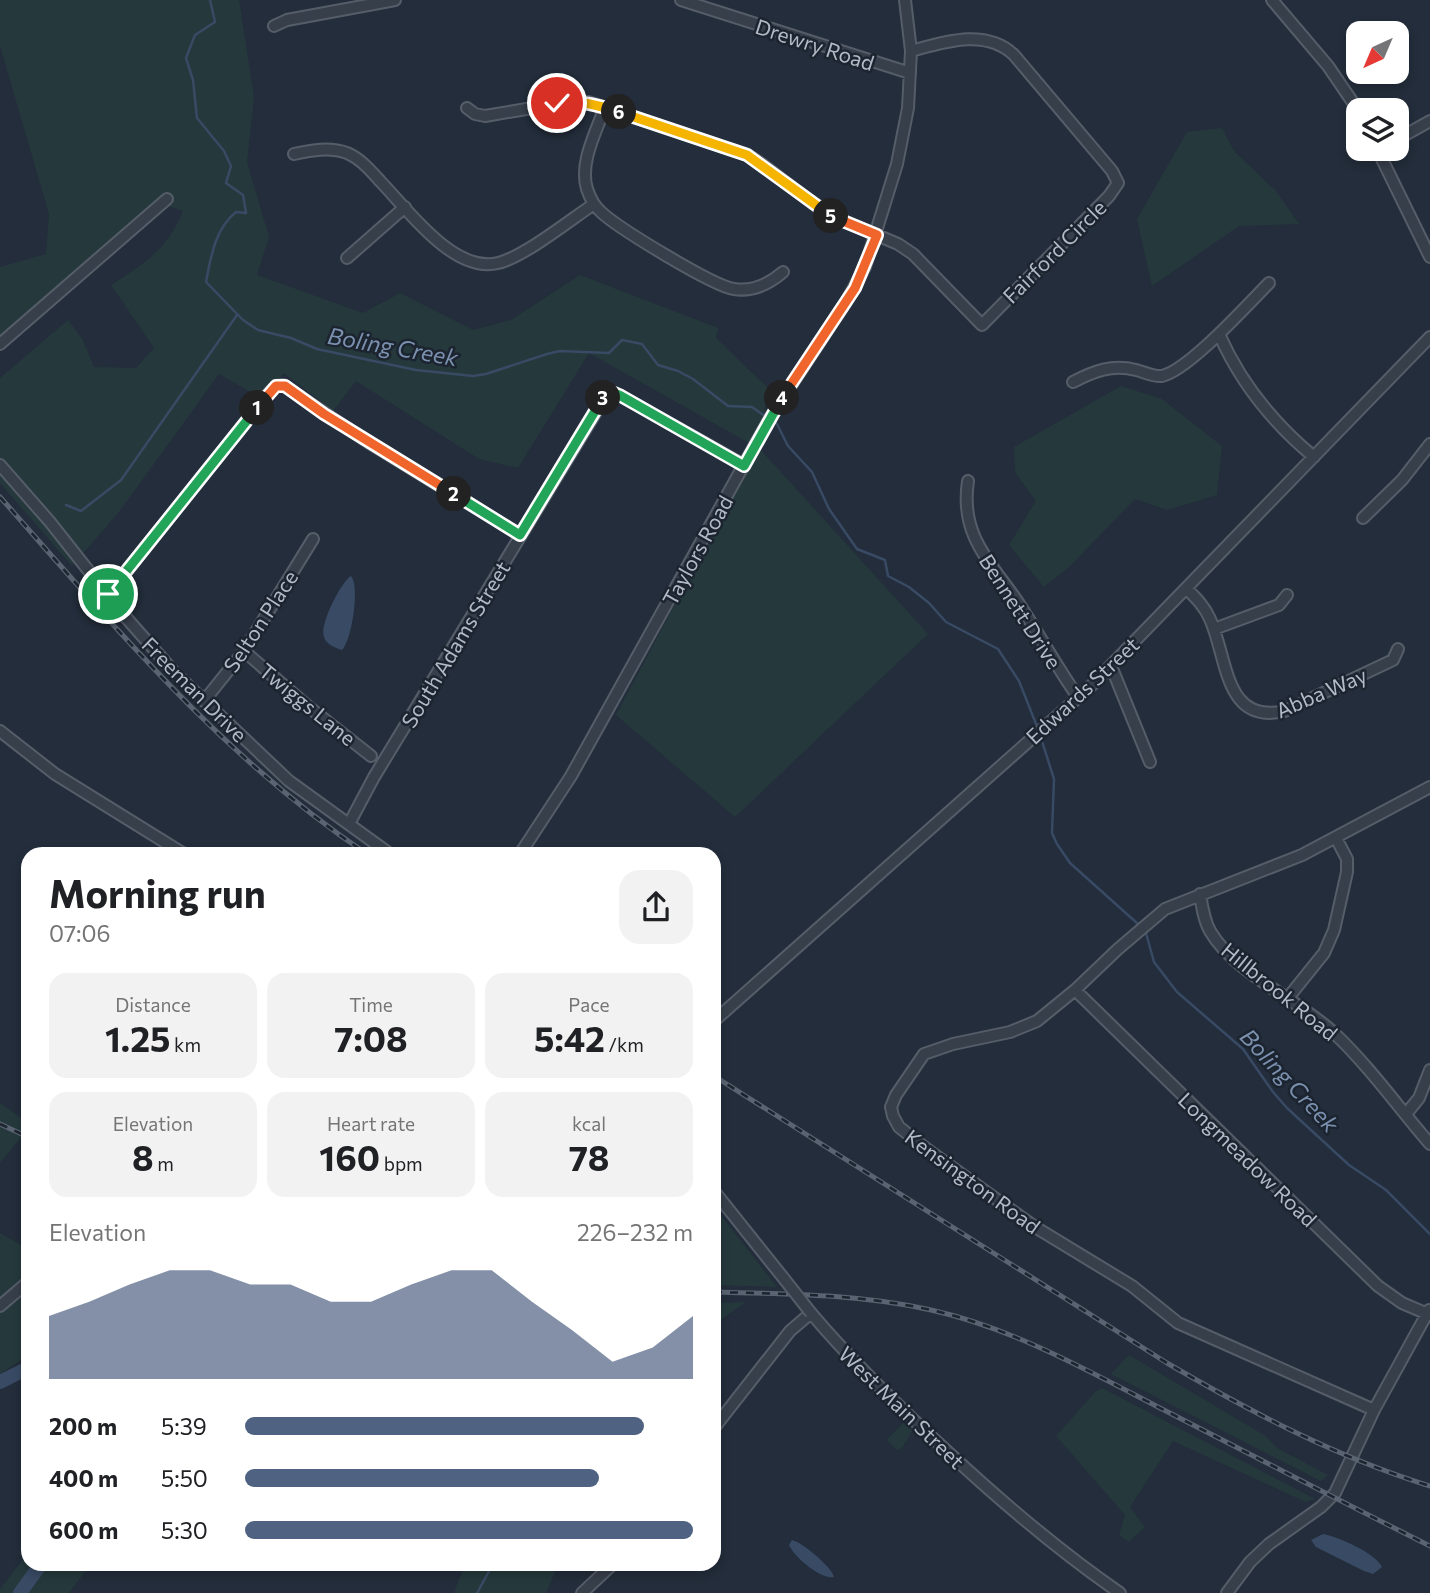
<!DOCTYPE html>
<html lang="en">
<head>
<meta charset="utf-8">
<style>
  body { margin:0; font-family:Commissioner,sans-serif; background:#f2f2f2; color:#202124; height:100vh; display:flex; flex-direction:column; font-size:26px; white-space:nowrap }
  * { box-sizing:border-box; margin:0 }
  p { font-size:23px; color:#757577 }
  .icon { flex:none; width:38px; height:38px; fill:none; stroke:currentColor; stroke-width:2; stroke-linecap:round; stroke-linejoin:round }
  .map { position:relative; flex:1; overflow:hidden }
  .sheet { position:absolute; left:21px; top:847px; width:700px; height:724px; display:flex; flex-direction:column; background:#fff; border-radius:21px; box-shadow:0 4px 10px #0003 }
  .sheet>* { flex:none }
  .needle { width:46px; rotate:224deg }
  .controls { position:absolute; left:1346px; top:21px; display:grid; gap:14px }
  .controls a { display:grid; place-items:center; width:63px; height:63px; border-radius:14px; background:#fff; box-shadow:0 4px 10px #0003; font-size:35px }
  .pin { position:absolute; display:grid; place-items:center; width:60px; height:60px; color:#fff; margin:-30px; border:4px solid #fff; border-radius:50%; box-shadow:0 2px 7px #0007 }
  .km { position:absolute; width:35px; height:35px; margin:-18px; border-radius:50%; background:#222; color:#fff; font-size:19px; line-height:35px; text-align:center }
  .round { display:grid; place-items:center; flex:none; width:74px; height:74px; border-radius:21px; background:#f2f2f2 }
  .overview { display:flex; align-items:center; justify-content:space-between; height:119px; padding:0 28px }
  h1 { font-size:38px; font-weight:700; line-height:52px }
  .figures { display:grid; grid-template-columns:repeat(3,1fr); gap:10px; height:119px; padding:7px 28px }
  .figures div { display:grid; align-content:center; border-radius:18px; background:#f2f2f2; text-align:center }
  .figures b { font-size:35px; font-weight:700 }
  .figures small { font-size:19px; font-weight:400 }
  .figures p { font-size:19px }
  .chart { height:196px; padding:14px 28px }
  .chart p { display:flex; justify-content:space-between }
  .chart svg { width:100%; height:126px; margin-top:7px; fill:#4f6282; opacity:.7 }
  ul { padding:0 28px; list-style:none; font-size:23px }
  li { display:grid; grid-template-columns:112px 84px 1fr; align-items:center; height:52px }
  li i { height:18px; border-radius:9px; background:#4f6282 }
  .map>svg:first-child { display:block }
</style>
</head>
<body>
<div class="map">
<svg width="1430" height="1593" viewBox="0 0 1430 1593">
  <rect width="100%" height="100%" fill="#232d3b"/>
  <path fill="#25393c" d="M 0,0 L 239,0 L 254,97 L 247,162 L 269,237 L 257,275 L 363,313 L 400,293 L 473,330 L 511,320 L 580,275 L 718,328 L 716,338 L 768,388 L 759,448 L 928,634 L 735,817 L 616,715 L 758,448 L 589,353 L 518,468 L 479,459 L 356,381 L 333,411 L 284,373 L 262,399 L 219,374 L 119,512 L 72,566 L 0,483 L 0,378 L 68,320 L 83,340 L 94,367 L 136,368 L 154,348 L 111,285 C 145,263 167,250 183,211 L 159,203 L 0,339 L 0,267 L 46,254 L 49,214 L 0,46 Z
    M 1222,128 L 1234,151 L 1276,191 L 1299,224 L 1239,226 L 1152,286 L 1137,219 L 1187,132 Z
    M 1121,386 L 1162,399 L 1222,446 L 1217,495 L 1167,510 L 1135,499 L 1070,566 L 1044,587 L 1009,545 L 1036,501 L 1015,472 L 1014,447 Z
    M 0,1103 L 28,1123 L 28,1129 L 0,1163 Z
    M 722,1217 L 777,1287 L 714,1285 L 714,1222 Z
    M 0,1233 L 28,1249 L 28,1355 L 0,1374 Z
    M 746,1302 L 714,1324 L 714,1303 Z
    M 1129,1355 L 1264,1435 L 1277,1448 L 1328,1475 L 1321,1481 L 1111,1374 Z
    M 1102,1388 L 1315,1499 L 1306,1502 L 1173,1441 L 1130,1507 L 1145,1527 L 1129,1542 L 1119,1535 L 1125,1515 L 1056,1436 L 1095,1392 Z
    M 903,1423 L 912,1431 L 902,1448 L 897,1450 L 887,1440 Z
    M 28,1553 L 28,1564 L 90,1565 L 69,1593 L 0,1593 L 0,1589 Z
    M 465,1564 L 558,1564 L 558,1565 L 546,1593 L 454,1593 Z"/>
  <path fill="#384a64" d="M 351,576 C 360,586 352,640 342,650 C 335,648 326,644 324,637 C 319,625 341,582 351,576 Z
    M 1323,1534 C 1337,1536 1377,1554 1382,1567 L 1373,1574 L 1364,1571 L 1316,1547 L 1311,1540 Z
    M 792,1540 C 802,1542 832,1567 834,1577 C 821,1580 794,1557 789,1545 Z"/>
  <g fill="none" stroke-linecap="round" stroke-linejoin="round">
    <path stroke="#384a64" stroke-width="2.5" d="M 210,0 L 215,22 L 195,35 L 186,58 L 193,80 L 197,118 L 224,151 L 231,166 L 226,183 L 243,195 L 246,213 L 236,212 C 215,229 211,256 206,282 L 243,320 L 258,330 L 291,338 L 317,349 L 416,370 L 473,376 L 486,374 L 547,354 L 560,351 L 609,353 L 622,340 L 642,344 L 658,365 L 678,371 L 693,379 L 728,406 L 752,407 L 766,417
      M 772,420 L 777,424 L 788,446 L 812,472 L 829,509 L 857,549 L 885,560 L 888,576 L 909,587 L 929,603 L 946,622 L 998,649 L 1019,681 L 1036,724
      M 66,505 L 81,511 L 121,480 L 237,315
      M 1041,738 L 1054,779 L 1052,833 L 1057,844 L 1070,863 L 1138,924
      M 1146,933 L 1154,962 L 1177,992 L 1243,1049 L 1273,1092 L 1287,1108 L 1349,1165 L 1386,1190 L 1430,1234
      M 477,1593 L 493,1564"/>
    <path stroke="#384a64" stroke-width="14" d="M 0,1382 L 28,1368
      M 20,1593 L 41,1564"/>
    <defs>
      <path id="minor" d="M 681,0 L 910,73
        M 1272,0 L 1328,66 L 1358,110
        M 274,26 L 287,20 L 395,0
        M 605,107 C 596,132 579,163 587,189 C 590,198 594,206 601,212 C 618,228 713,286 734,289 C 753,292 769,284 783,272
        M 467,108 L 475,114 L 485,116 L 573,101 L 588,102 L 748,155 L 763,165 L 827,214 L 898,244 L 913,254 L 982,325 L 1109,196 L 1118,183 L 1112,171 L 1014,55 C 986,28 944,42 911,51
        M 1396,140 L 1430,121
        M 1377,149 L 1430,257
        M 294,154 C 312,150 330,147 347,153 C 361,159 371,171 380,181 C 408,210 454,274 498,263 C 524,257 570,220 594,204
        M 347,258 L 405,207
        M 1219,334 C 1241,384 1273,423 1314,457
        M 0,344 L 167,199
        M 1073,382 C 1094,371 1112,364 1136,370 C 1144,372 1154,377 1162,376 C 1189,370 1248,304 1269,283
        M 0,465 L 50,522 L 122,613 L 174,672 L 289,781 L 390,854
        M 968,481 C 959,540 995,565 1023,610 C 1042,639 1058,669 1078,697
        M 1363,518 L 1402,480 L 1430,444
        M 1187,589 C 1196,598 1205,607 1210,619 C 1228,659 1224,725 1285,711 L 1393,660 L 1398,649
        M 108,594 L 269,393 L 276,386 L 283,385 L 368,442 L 520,535
        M 1214,629 L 1279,605 L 1287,595
        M 244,651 L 310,708 L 371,756
        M 1111,666 L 1150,762
        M 204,701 L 244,651 L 313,539
        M 0,731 L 55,774 L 184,854
        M 349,824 L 374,777 L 605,397 L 614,393 L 621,396 L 744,465
        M 520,854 L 571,776 L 771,416 L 846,302 L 865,267 L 897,164 L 908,108 L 911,51 L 905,0
        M 1200,894 C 1202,907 1204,920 1210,931 C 1235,974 1299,1000 1334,1033 C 1370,1067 1398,1107 1430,1144
        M 1075,990 L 1378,1286 L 1402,1303 L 1430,1315
        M 1287,999 L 1324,953 L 1334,930 L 1347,872 L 1347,859 L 1336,838
        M 714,1021 L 1092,685 L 1430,337
        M 1406,1114 L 1419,1098 L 1430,1070
        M 714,1191 L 785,1280
        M 0,1306 L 28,1282
        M 1374,1410 L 1178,1323 L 1132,1286 L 1035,1227 L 928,1150 L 899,1127 L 893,1116 L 891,1107 L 896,1095 L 924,1054 L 953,1044 L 1010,1032 L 1037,1021 L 1075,990 L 1118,949 L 1165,909 L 1302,855 L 1430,787
        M 714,1428 L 790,1331 L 811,1313 C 854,1364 901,1409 950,1454 C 1004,1504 1059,1551 1120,1593
        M 582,1593 L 613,1564
        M 1227,1593 L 1250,1562 L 1269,1544 L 1321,1507 L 1335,1493 L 1374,1410 L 1429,1310"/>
    </defs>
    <use href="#minor" stroke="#555d69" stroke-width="14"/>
    <use href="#minor" stroke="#373f4b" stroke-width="10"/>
    <defs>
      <path id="rail" d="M 0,497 C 114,626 222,757 367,854
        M 714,1076 L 1167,1363 C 1251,1412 1336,1457 1430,1486
        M 0,1124 L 28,1137
        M 714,1292 C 786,1294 860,1294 931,1310 C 1012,1328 1087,1370 1160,1408 C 1250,1454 1340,1501 1430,1546"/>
    </defs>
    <use href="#rail" stroke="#596372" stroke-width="5"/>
    <use href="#rail" stroke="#1c2430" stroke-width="2.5" stroke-dasharray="8" stroke-linecap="butt"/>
    <defs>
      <path id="minor-bridge" d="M 785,1280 L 811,1313"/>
    </defs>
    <use href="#minor-bridge" stroke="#555d69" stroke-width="14" stroke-linecap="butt"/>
    <use href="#minor-bridge" stroke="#373f4b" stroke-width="10"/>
  </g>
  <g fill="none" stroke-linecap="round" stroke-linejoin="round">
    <defs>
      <path id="split-1" d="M 108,594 L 257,408"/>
      <path id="split-2" d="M 257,408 L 276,386 L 285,386 L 324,414 L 454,494"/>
      <path id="split-3" d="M 454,494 L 520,535 L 603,398"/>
      <path id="split-4" d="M 603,398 L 614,393 L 621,396 L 744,466 L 782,398"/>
      <path id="split-5" d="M 782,398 L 855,288 L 877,235 L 831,216"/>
      <path id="split-6" d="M 619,112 L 747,155 L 831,216"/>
      <path id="split-7" d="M 557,103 C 580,100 597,105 619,112"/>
    </defs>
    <use href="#split-1" stroke="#fff" stroke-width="14"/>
    <use href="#split-2" stroke="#fff" stroke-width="14"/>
    <use href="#split-3" stroke="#fff" stroke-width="14"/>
    <use href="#split-4" stroke="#fff" stroke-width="14"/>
    <use href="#split-5" stroke="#fff" stroke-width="14"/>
    <use href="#split-6" stroke="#fff" stroke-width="14"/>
    <use href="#split-7" stroke="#fff" stroke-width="14"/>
    <use href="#split-1" stroke="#22a559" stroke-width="9"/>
    <use href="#split-2" stroke="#f0652b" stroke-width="9"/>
    <use href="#split-3" stroke="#22a559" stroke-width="9"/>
    <use href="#split-4" stroke="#22a559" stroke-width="9"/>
    <use href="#split-5" stroke="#f0652b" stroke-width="9"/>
    <use href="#split-6" stroke="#f5b400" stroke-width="9"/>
    <use href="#split-7" stroke="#f5b400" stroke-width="9"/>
  </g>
  <g text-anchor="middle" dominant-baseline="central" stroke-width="5" stroke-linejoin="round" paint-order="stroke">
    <g font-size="21" fill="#b2bac7" stroke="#1c2430">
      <text transform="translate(815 44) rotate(18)">Drewry Road</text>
      <text transform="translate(1054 251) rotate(-45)">Fairford Circle</text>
      <text transform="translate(697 550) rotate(-61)">Taylors Road</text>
      <text transform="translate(1021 611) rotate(57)">Bennett Drive</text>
      <text transform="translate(260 621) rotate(-57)">Selton Place</text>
      <text transform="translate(455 644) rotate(-59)">South Adams Street</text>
      <text transform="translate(195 689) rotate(45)">Freeman Drive</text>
      <text transform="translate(1082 690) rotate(-43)">Edwards Street</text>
      <text transform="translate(1321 692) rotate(-23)">Abba Way</text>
      <text transform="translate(308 704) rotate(39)">Twiggs Lane</text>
      <text transform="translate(1280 991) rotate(39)">Hillbrook Road</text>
      <text transform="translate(1248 1159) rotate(44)">Longmeadow Road</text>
      <text transform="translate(973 1181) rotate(36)">Kensington Road</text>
      <text transform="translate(902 1407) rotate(44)">West Main Street</text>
    </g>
    <g font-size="23" font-style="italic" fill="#7a90ae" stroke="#1c2430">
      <text transform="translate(393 346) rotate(10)">Boling Creek</text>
      <text transform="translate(1290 1080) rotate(47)">Boling Creek</text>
    </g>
  </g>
</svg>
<div class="controls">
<a><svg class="needle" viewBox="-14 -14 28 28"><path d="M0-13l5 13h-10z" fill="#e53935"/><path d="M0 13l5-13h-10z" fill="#757577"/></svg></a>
<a><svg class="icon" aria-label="layers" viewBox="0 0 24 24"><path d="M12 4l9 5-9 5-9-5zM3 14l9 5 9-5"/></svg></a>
</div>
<div class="pin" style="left:108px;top:594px;background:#1e9e55"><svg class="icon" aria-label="arrive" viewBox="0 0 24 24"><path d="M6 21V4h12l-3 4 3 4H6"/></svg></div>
<div class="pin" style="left:557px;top:103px;background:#d93025"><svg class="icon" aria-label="check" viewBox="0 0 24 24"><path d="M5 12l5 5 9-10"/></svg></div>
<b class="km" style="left:257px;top:408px">1</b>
<b class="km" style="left:454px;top:494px">2</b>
<b class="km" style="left:603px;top:398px">3</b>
<b class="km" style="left:782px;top:398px">4</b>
<b class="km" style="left:831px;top:216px">5</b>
<b class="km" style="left:619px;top:112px">6</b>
<section class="sheet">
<div class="overview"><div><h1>Morning run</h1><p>07:06</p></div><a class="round"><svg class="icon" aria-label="share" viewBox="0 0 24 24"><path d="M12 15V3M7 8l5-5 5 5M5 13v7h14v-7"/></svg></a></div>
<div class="figures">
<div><p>Distance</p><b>1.25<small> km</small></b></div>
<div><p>Time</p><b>7:08</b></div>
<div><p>Pace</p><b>5:42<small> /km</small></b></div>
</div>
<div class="figures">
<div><p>Elevation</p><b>8<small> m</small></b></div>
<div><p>Heart rate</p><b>160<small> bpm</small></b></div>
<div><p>kcal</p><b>78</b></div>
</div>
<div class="chart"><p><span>Elevation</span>226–232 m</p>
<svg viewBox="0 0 160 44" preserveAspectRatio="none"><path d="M0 44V22L10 17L20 11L30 6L40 6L50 11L60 11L70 17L80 17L90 11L100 6L110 6L120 17L130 27L140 38L150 33L160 22V44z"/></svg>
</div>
<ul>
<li><b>200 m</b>5:39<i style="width:89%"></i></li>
<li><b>400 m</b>5:50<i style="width:79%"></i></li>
<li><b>600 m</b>5:30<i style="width:100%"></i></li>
</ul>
</section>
</div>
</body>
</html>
